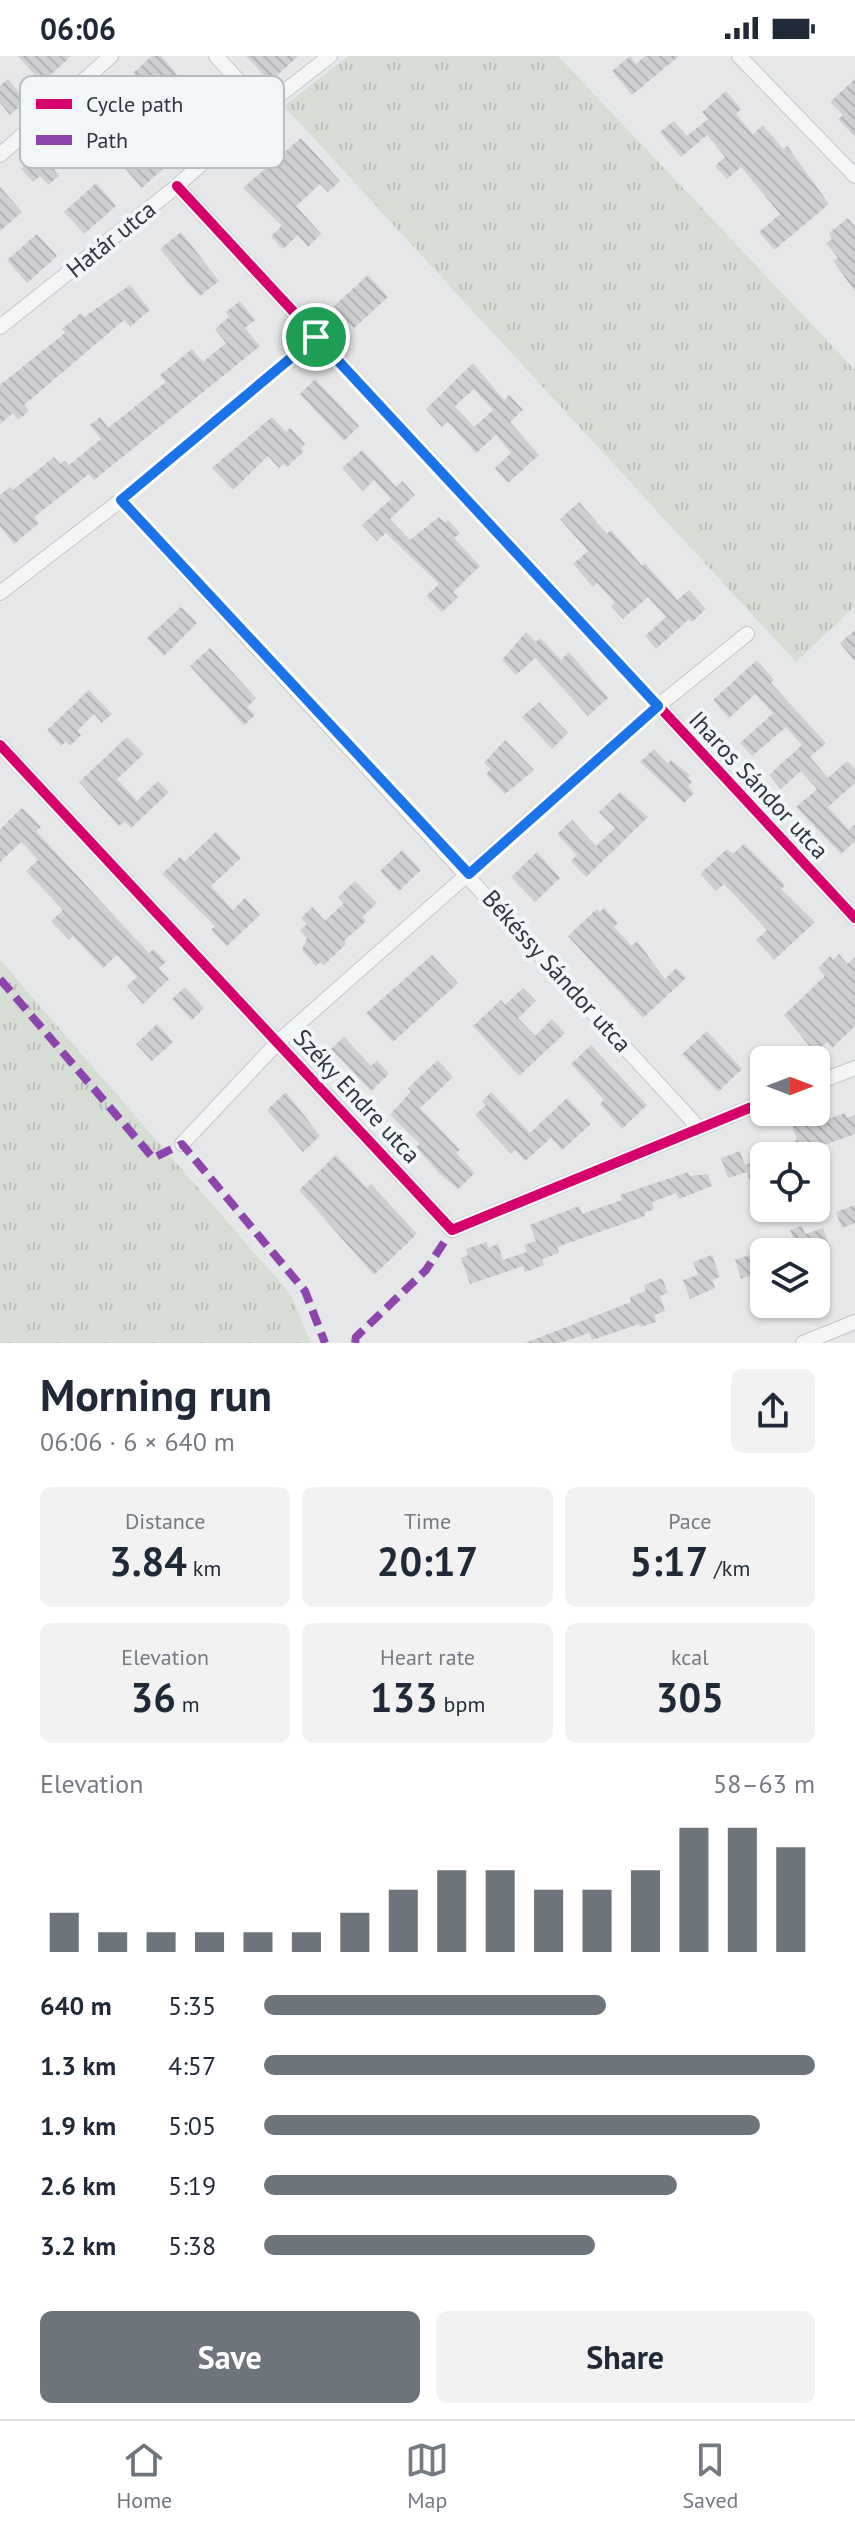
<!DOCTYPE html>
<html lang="en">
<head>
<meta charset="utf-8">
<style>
  body { margin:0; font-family:"PT Sans",sans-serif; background:#f2f2f3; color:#1f2937; height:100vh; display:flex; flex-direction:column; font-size:30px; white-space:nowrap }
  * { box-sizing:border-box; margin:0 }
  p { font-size:26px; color:#747a83 }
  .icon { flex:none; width:44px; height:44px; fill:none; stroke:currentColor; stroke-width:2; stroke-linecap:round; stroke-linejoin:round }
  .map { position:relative; height:1287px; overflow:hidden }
  .sheet { display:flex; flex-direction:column; background:#fff; flex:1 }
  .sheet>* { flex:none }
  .needle { width:52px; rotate:90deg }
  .tools { position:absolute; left:750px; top:990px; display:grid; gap:16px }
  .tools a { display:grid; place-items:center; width:80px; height:80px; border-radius:12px; background:#fff; box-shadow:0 2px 6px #0004; font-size:40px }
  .pin { position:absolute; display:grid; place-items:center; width:68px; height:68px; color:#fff; margin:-34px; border:4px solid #fff; border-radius:50%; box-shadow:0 2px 8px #0007 }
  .round { display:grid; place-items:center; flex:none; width:84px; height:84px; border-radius:12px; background:#f2f2f3 }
  .overview { display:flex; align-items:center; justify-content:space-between; height:136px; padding:0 40px }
  h1 { font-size:44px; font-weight:800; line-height:60px }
  .metrics { display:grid; grid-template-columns:repeat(3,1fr); gap:12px; height:136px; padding:8px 40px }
  .metrics div { display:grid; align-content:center; border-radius:12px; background:#f2f2f3; text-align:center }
  .metrics b { font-size:40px; font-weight:800 }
  .metrics small { font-size:22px; font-weight:400 }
  .metrics p { font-size:22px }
  .chart { height:224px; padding:16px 40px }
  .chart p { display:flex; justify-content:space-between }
  .chart svg { width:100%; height:144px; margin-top:8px; stroke:#6d747c; stroke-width:6 }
  .cta { display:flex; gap:16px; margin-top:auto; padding:16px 40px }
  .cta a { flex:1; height:92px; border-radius:12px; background:#6d747c; color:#fff; font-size:32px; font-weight:800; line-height:92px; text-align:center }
  .cta a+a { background:#f2f2f3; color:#1f2937 }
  ul { padding:0 40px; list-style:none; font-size:26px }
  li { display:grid; grid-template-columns:128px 96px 1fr; align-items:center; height:60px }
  li i { height:20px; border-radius:10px; background:#6d747c }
  .status { display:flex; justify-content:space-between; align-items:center; height:56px; padding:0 40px; background:#fff; direction:ltr }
  .status svg { height:22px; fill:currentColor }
  .tab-bar { display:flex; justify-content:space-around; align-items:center; height:112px; border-top:2px solid #e0e1e3; background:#fff; font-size:22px; color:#747a83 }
  .tab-bar a { display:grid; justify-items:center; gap:4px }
  .tab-bar .active { color:#6d747c }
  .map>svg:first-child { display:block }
</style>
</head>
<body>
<div class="status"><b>06:06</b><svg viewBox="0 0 49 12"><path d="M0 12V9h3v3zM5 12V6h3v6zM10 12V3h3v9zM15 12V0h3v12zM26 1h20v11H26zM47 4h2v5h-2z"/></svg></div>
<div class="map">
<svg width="855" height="1287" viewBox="0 0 855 1287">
  <defs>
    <pattern id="grass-tufts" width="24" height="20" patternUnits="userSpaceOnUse" patternTransform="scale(2)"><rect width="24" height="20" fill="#d6ddd5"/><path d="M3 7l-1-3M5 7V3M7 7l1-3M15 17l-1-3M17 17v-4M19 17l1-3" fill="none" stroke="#b8beb8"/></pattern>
    <pattern id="building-back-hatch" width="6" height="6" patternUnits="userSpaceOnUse" patternTransform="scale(2)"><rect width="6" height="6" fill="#cdcfd1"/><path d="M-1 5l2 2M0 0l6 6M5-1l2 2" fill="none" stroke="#b0b2b5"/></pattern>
  </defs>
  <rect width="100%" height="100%" fill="#e5e7e9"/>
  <path fill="url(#grass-tufts)" d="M 348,0 L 558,0 L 855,314 L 855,550 L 796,606 L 284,50 Z
    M 0,904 L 291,1239 L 311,1287 L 0,1287 Z"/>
  <path fill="url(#building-back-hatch)" fill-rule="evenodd" d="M 18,0 L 71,0 L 42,27 Z
    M 152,0 L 161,0 L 179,21 L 155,42 L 133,17 Z
    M 246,0 L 298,0 L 270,26 Z
    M 630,0 L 636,8 L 645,0 L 679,0 L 632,39 L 612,15 Z
    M 8,23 L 26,45 L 10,59 L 0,47 L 0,30 Z
    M 855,23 L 855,81 L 838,63 L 843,59 L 830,46 Z
    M 726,35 L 741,53 L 736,58 L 753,78 L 763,69 L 783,93 L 787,90 L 829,148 L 774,194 L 759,176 L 780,158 L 741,111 L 727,123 L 715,110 L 725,101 L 707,79 L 681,101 L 660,76 L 674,65 L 687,80 L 708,63 L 702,56 Z
    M 57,80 L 69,94 L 62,100 L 65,104 L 54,114 L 59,120 L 48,129 L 40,120 L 33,126 L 21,113 Z
    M 301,82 L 340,125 L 328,136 L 320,128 L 296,150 L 321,178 L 308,191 L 298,179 L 283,193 L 271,180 L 282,170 L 243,132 Z
    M 149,87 L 168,108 L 142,132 L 123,110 Z
    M 96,127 L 116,150 L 84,178 L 64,156 Z
    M 0,131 L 22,156 L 0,175 Z
    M 848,162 L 855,171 L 855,235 L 833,205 L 838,202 L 826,187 L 832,183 L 829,177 Z
    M 181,176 L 219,225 L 200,240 L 160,193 Z
    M 37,178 L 57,200 L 27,227 L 7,204 Z
    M 368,219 L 388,241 L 354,272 L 334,250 Z
    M 130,229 L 150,254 L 130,271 L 124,264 L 24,349 L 29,355 L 18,364 L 13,357 L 0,368 L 0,329 L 65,277 L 62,273 L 81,257 L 84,261 Z
    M 240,245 L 255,264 L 245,272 L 260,290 L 94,424 L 89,418 L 34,461 L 39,467 L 14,488 L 0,470 L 0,439 L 10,431 L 13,434 L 54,401 L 60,408 L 65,404 L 69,409 L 101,383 L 90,369 L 100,361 L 108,372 L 166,326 L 160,319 L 192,293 L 203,306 L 226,287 L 215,273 L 229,261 L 226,256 Z
    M 473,307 L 504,344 L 509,339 L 523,354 L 510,366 L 539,399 L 508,427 L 495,412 L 511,397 L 496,379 L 476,397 L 448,366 L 442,371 L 426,353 ZM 474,333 L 493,354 L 474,371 L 455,350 Z
    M 315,323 L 359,370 L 344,385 L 300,338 Z
    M 272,361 L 286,376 L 290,372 L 305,388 L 301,392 L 304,395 L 287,411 L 284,408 L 279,412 L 268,400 L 233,434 L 212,412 Z
    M 362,394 L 396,431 L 402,425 L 415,439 L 390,463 L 410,484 L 439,461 L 445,467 L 448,464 L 460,477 L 454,482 L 480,510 L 453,536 L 458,541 L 442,556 L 426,540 L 439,528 L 386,477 L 377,485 L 362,469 L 391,443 L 374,424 L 363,435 L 342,412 Z
    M 579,446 L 607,478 L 611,474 L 642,510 L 645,507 L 677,544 L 689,534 L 706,553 L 692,566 L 689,563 L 656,593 L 645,580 L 666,561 L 648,541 L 623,563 L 611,550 L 615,547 L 597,527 L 593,531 L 573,508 L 588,495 L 560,463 Z
    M 181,551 L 197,567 L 164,600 L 147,582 Z
    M 855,574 L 855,605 L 840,587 Z
    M 526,576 L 536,586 L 540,582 L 561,604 L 569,596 L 608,642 L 588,660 L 535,602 L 516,619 L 502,604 Z
    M 210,592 L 256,642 L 247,651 L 255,659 L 244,669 L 190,610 Z
    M 757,604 L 774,624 L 771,627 L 826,687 L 810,701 L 828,722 L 847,705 L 855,713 L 855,727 L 828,751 L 849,774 L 855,768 L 855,785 L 841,798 L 796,751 L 817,733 L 801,715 L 781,733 L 769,719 L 802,689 L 786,671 L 752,700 L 740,687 L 773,657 L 755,638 L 729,662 L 713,644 Z
    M 89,634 L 112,658 L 102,667 L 94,658 L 77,675 L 81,679 L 70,690 L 66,685 L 61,690 L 47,674 Z
    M 539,646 L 568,677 L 552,693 L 522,661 Z
    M 127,681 L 144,698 L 117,723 L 137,745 L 158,725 L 169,736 L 131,772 L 125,765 L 119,770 L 79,726 Z
    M 505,684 L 534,714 L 505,738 L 486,718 L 491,713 L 484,707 Z
    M 654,693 L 668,708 L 671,704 L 690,719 L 688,722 L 692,726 L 688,730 L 694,737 L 684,747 L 640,706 Z
    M 620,736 L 648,761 L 586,821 L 571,805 L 577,799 L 557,778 L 572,764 L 596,790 L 615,772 L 599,756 Z
    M 22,752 L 41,771 L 36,775 L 105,850 L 149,897 L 154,893 L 166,906 L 159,912 L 169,923 L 143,948 L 127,930 L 137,921 L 117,899 L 103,912 L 73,880 L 69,884 L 51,865 L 63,854 L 26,815 L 38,804 L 21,786 L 0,806 L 0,773 Z
    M 216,776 L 241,802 L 211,830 L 233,854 L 245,842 L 260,859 L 227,890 L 211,874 L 215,870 L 162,818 L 180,801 L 185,805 Z
    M 744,788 L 785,829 L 781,833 L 815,866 L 774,904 L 756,884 L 767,874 L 724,828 L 716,835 L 700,818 L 727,793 L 733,798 Z
    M 402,794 L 421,814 L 399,835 L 380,815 Z
    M 537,796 L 560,822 L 535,846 L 511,821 Z
    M 355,825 L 377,847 L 362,861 L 366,865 L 344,885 L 346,888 L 324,909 L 320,906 L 316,910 L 302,894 L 307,882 L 300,874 L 307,868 L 301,862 L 312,851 L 325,865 L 344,847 L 338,841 Z
    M 604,852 L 618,867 L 614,871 L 632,890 L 637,885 L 665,923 L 676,912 L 686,922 L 643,962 L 568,880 L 597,853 L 600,856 Z
    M 839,898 L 847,908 L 855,901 L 855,970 L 832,992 L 827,986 L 815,997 L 784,959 L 825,920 L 818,912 L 830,900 L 833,904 Z
    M 432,899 L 458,927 L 393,986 L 366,957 Z
    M 185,931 L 204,952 L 192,964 L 172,943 Z
    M 523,932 L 536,945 L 518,962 L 535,980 L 552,963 L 565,977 L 519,1020 L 473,970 L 501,944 L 505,949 Z
    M 157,968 L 173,986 L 152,1005 L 136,988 Z
    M 707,975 L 742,1013 L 718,1036 L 682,998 Z
    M 344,981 L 371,1010 L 377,1004 L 389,1018 L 371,1035 L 331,993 Z
    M 591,989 L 647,1049 L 622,1073 L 600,1048 L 604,1044 L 571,1008 Z
    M 438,1004 L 453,1021 L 420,1052 L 460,1094 L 456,1097 L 475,1117 L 458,1133 L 441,1119 L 416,1091 L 420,1088 L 390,1059 L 411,1035 L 408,1032 Z
    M 286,1036 L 320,1080 L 303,1096 L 267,1054 Z
    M 491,1036 L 530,1077 L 567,1042 L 591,1068 L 562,1094 L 551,1082 L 525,1105 L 515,1094 L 511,1098 L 475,1059 L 486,1049 L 482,1045 Z
    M 845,1057 L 847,1062 L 855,1059 L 855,1078 L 816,1092 L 818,1097 L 809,1100 L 790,1100 L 786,1088 L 797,1084 L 792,1069 L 807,1064 L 809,1070 Z
    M 740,1095 L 745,1109 L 764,1102 L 764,1121 L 750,1126 L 747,1116 L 728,1122 L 721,1102 Z
    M 336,1099 L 367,1132 L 371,1128 L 417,1178 L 374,1219 L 299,1134 Z
    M 688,1116 L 690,1120 L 708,1118 L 712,1130 L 679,1143 L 676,1137 L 652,1146 L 654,1153 L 644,1157 L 645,1160 L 557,1191 L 559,1197 L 542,1203 L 544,1209 L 525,1216 L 523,1210 L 470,1228 L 461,1202 L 468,1199 L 466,1193 L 487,1186 L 488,1192 L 498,1188 L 503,1204 L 527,1196 L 524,1189 L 536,1185 L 530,1169 L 579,1150 L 582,1158 L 622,1144 L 620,1139 Z
    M 855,1149 L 855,1167 L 842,1172 L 836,1156 Z
    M 802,1170 L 805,1178 L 823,1172 L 831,1194 L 816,1199 L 816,1196 L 765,1196 L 794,1184 L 790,1174 Z
    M 764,1194 L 764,1224 L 752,1228 L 749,1220 L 741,1223 L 735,1204 Z
    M 712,1199 L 720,1221 L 712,1224 L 715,1232 L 690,1243 L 683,1224 L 698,1219 L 693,1206 Z
    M 662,1222 L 668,1237 L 660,1240 L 665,1255 L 654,1259 L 656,1266 L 640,1271 L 639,1268 L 592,1284 L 589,1277 L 560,1287 L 525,1287 L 631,1246 L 630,1241 L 646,1235 L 644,1229 Z"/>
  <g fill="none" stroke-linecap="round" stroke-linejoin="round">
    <defs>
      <path id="minor" d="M 216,0 L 263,52
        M 739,0 L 855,120
        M 0,99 L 111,0
        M 177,130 L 855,862
        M 0,271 L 177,130 L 263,52 L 330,0
        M 121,444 L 698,1071
        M 0,537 L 121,444 L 316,281
        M 0,689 L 452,1174 L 764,1046
        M 816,1027 L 855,1012
        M 182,1088 L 279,985 L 658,650 L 747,578
        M 803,1287 L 855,1266"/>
    </defs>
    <use href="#minor" stroke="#c3c5c7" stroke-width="16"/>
    <use href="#minor" stroke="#f4f5f6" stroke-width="14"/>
    <path stroke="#8e44ad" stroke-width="8" stroke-dasharray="16 8" stroke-linecap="butt" d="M 0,923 L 153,1102 L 182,1088 L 305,1235 L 325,1287
      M 355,1287 L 356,1281 L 426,1214 L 452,1174"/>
    <defs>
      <path id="cycleway" d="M 177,130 L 855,862
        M 0,689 L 452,1174 L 764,1046"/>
    </defs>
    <use href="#cycleway" stroke="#f3f6f8" stroke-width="15"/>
    <use href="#cycleway" stroke="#d6006c" stroke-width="10"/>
  </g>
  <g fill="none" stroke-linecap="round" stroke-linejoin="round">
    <defs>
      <path id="route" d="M 316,281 L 658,650 L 469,818 L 121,444 Z"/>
    </defs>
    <use href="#route" stroke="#fff" stroke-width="16"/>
    <use href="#route" stroke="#1a73e8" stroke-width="10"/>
  </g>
  <g text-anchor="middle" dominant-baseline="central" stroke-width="8" stroke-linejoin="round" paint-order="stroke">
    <g font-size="24" fill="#2d3642" stroke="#f3f6f8">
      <text transform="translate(111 183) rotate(-39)">Határ utca</text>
      <text transform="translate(759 729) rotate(47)">Iharos Sándor utca</text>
      <text transform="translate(557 915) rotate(48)">Békéssy Sándor utca</text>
      <text transform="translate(357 1040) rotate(47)">Széky Endre utca</text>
    </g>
  </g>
  <rect x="20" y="20" width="264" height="92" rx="12" fill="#f3f6f8" stroke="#b8bcc1" stroke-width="2"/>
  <rect x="36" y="43" width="36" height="10" fill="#d6006c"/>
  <rect x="36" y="79" width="36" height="10" fill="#8e44ad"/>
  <g font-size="22" fill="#2d3642">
    <text x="86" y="56">Cycle path</text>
    <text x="86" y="92">Path</text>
  </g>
</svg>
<div class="tools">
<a><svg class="needle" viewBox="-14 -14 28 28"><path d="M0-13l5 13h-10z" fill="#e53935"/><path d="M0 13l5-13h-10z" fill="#747a83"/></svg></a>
<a><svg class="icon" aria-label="locate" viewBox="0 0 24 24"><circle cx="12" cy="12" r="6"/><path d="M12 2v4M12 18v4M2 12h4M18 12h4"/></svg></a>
<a><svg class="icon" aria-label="layers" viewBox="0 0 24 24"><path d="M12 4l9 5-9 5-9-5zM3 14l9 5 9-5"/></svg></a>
</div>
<div class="pin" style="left:316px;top:281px;background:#1e9e55"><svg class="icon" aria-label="arrive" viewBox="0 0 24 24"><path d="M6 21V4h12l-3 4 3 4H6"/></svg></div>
</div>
<section class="sheet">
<div class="overview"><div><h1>Morning run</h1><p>06:06 · 6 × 640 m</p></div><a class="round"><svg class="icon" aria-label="share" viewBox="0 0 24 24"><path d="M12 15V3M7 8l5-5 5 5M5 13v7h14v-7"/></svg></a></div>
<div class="metrics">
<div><p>Distance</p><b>3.84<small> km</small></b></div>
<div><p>Time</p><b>20:17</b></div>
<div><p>Pace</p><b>5:17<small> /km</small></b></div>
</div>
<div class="metrics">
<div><p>Elevation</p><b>36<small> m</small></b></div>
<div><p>Heart rate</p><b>133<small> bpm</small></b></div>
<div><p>kcal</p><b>305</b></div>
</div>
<div class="chart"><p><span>Elevation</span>58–63 m</p>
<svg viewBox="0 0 160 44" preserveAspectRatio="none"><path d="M5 44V32M15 44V38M25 44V38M35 44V38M45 44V38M55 44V38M65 44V32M75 44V25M85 44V19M95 44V19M105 44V25M115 44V25M125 44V19M135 44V6M145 44V6M155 44V12"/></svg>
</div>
<ul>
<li><b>640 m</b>5:35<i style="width:62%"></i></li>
<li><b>1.3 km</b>4:57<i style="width:100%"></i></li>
<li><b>1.9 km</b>5:05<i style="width:90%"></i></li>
<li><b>2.6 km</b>5:19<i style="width:75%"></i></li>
<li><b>3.2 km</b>5:38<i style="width:60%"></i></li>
</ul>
<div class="cta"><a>Save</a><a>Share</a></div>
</section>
<nav class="tab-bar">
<a class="active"><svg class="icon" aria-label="home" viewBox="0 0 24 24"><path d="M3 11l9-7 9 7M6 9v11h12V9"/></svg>Home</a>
<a><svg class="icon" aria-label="map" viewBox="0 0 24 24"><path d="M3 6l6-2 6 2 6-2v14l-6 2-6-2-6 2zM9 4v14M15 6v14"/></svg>Map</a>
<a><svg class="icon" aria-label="saved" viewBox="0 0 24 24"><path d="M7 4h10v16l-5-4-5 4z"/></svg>Saved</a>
</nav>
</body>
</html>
